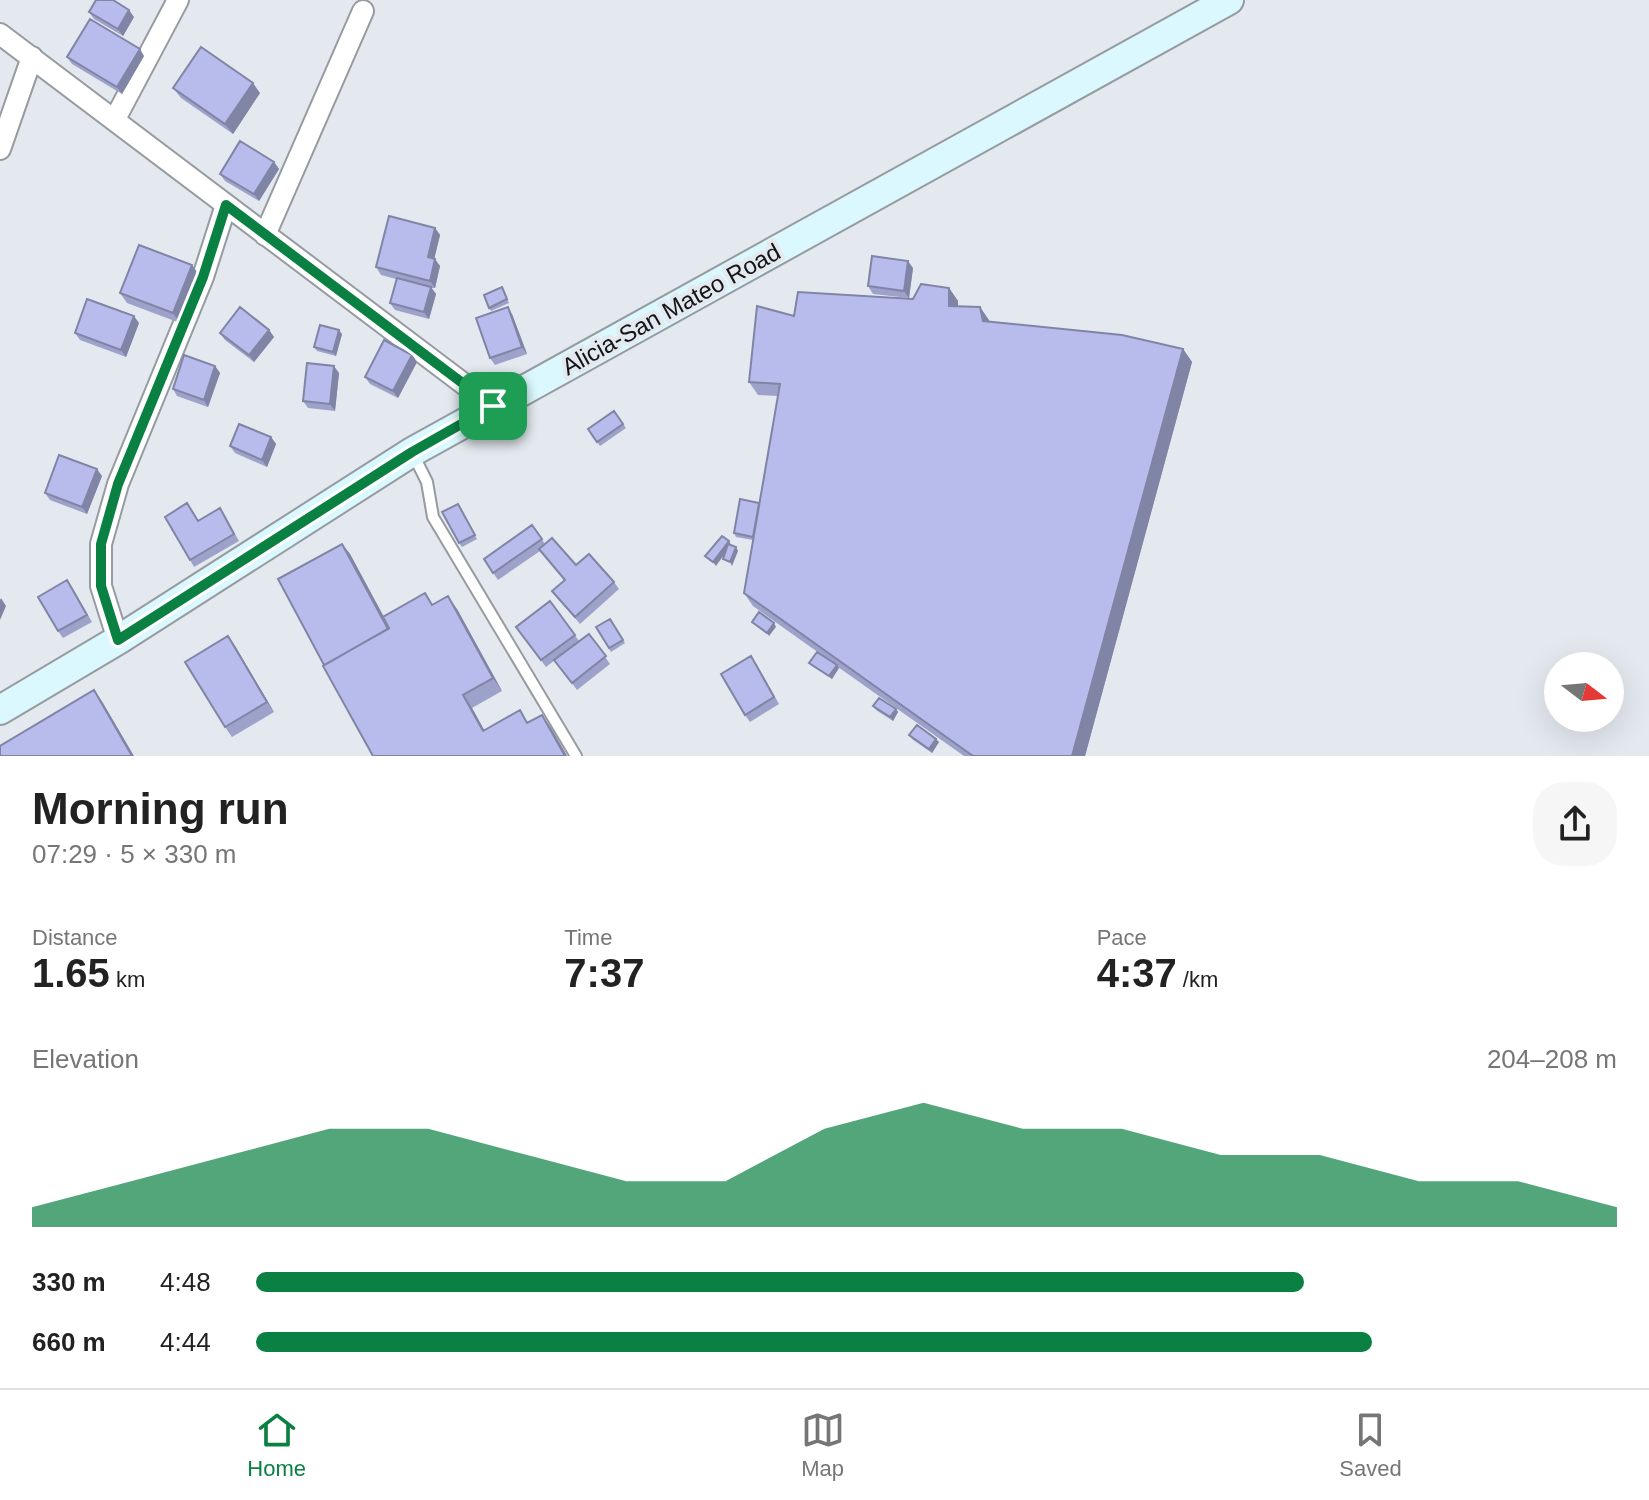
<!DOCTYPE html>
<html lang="en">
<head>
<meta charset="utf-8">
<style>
  body { margin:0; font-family:Helvetica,sans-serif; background:#f6f6f6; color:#222; height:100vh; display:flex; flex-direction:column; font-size:30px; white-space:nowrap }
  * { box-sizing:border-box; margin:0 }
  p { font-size:26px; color:#767676 }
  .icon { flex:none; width:44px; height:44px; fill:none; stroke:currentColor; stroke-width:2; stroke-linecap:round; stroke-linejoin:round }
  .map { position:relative; height:756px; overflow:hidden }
  .drawer { display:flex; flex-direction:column; background:#fff; flex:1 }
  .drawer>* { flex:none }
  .needle { width:52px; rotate:106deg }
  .tools { position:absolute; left:1544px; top:652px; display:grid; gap:16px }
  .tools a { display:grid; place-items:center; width:80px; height:80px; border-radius:50%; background:#fff; box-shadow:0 8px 32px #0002; font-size:40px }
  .pin { position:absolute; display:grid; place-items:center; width:68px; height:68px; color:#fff; margin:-34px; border-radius:16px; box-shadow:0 4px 12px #0006 }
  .round { display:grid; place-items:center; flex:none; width:84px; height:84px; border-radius:32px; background:#f6f6f6 }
  .headline { display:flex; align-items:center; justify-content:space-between; height:136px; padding:0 32px }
  h1 { font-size:44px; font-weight:700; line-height:60px }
  .figures { display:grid; grid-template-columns:repeat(3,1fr); gap:12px; height:136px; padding:8px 32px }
  .figures div { display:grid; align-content:center }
  .figures b { font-size:40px; font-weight:700 }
  .figures small { font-size:22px; font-weight:400 }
  .figures p { font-size:22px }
  .chart { height:224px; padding:16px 32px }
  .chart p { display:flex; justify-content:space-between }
  .chart svg { width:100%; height:144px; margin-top:8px; fill:#0b8043; opacity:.7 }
  ul { padding:0 32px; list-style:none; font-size:26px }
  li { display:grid; grid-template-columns:128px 96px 1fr; align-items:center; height:60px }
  li i { height:20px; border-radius:10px; background:#0b8043 }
  .tab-bar { display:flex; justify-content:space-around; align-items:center; height:112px; border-top:2px solid #e0e0e0; background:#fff; font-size:22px; color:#767676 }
  .tab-bar a { display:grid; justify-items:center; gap:4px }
  .tab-bar .active { color:#0b8043 }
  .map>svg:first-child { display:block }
</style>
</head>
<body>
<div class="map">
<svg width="1649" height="756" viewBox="0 0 1649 756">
  <rect width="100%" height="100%" fill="#e3e9ef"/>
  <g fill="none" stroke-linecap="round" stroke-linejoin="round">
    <defs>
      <path id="lane" d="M 413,454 L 427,482 L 433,517 L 576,756"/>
      <path id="street" d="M 0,34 L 493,406
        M 115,119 L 178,0
        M 0,149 L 32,57
        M 265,235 L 363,11
        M 118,640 L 101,586 L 101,544 L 118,484 L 203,277 L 226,205"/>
      <path id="secondary" d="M 0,710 L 118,640 L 412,452 L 1229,0"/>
    </defs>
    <use href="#lane" stroke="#969ba0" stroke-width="14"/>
    <use href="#street" stroke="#969ba0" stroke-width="24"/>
    <use href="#secondary" stroke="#969ba0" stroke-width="32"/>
    <use href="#lane" stroke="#fff" stroke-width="10"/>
    <use href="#street" stroke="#fff" stroke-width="20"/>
    <use href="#secondary" stroke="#dcf8ff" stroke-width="28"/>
  </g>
  <path fill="#9da2cb" d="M 89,12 L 134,17 L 123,36 L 94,19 Z
    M 144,56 L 122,94 L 72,64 L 67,57 Z
    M 173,88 L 260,93 L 233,134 L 181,98 Z
    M 274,162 L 279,169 L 259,201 L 225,181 L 220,174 Z
    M 435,228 L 440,235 L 434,259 L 440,266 L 435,288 L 431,288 L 436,294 L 429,319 L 395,310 L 390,303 L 396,279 L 381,275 L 376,267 Z
    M 192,265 L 199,275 L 180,323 L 127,303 L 120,293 Z
    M 913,268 L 909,298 L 873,294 L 868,286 Z
    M 949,288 L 958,301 L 958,307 L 980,307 L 989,322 L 1183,349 L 1192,362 L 1085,756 L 964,756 L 838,667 L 839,668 L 832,679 L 812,666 L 809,663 L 819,653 L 753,606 L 744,593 L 753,540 L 736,537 L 734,533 L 759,503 L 778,396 L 758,395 L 749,382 L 794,316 L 913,299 Z
    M 504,291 L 509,303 L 491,311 L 489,308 Z
    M 512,314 L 527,354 L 495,365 L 490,358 Z
    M 139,323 L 126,357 L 80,340 L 75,333 Z
    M 269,330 L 274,337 L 254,362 L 225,340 L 220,333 Z
    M 342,334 L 336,356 L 317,351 L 314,347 Z
    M 412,355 L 417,362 L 398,398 L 370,384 L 365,377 Z
    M 215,366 L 220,373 L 208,407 L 177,396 L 173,389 Z
    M 339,373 L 335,411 L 308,408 L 303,401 Z
    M 614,411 L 626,428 L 600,446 L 588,429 Z
    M 271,437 L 276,444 L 267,467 L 235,453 L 230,446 Z
    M 102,476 L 87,514 L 50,500 L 45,493 Z
    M 458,504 L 477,539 L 462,547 L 459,543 Z
    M 220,508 L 239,541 L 194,567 L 190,560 L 192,510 L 198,521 Z
    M 532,525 L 545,544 L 576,565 L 614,582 L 619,589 L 580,624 L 552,591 L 565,580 L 540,551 L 498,580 L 484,559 Z
    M 342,544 L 350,554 L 383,616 L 433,604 L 457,609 L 502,691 L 472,708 L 484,730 L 528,722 L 542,715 L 551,728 L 567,756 L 373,756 L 324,665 Z
    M 72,587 L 92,622 L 63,638 L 58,631 Z
    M 550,601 L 579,641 L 589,634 L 610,664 L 577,690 L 555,660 L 546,667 L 516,627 Z
    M 610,619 L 625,643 L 611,652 L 596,627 Z
    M 235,646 L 274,712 L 232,737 L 225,727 Z
    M 756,663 L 779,704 L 750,722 L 745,715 Z
    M 873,706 L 896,709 L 898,712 L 893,721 L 876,710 Z
    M 909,735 L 939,742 L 932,753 L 912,739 Z"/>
  <path fill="#8084a5" d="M 129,10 L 134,17 L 123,36 L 118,29 Z
    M 140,49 L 144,56 L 122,94 L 117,87 Z
    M 253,83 L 260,93 L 233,134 L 225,124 Z
    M 274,162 L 279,169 L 259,201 L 254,194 Z
    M 435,228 L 440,235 L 433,264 L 428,257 Z
    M 435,259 L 440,266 L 435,288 L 430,281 Z
    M 908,261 L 913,268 L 909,298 L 904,291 Z
    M 192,265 L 199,275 L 180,323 L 173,313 Z
    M 431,287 L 436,294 L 429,319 L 424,312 Z
    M 949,288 L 958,301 L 958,319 L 949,306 Z
    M 508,307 L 512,314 L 527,354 L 522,347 Z
    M 980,307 L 989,320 L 992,334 L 983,321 Z
    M 134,316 L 139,323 L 126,357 L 121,350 Z
    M 269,330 L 274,337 L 254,362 L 249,355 Z
    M 339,330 L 342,334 L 336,356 L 333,352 Z
    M 1183,349 L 1192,362 L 1085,756 L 1072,756 Z
    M 412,355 L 417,362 L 398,398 L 393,391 Z
    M 215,366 L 220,373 L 208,407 L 204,400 Z
    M 334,366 L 339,373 L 335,411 L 330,404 Z
    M 271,437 L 276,444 L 267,467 L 262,460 Z
    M 97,469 L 102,476 L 87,514 L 82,507 Z
    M 729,541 L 731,545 L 716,566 L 713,562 Z
    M 342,544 L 350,554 L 397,641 L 389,631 Z
    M 736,547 L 738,551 L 732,566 L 730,562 Z
    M 448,596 L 457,609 L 502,691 L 493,678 Z
    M 1,598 L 6,606 L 0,620 L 0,600 Z
    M 774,623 L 776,627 L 769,636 L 767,633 Z
    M 228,636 L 235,646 L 274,712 L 267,702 Z
    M 837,665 L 839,668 L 832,679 L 829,676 Z
    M 94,690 L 103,703 L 134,756 L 132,756 Z
    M 463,695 L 472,708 L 492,744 L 483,731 Z
    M 896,709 L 898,712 L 893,721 L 890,717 Z
    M 542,715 L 551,728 L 567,756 L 565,756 Z
    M 936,739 L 939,742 L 932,753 L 929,749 Z"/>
  <path fill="#b7bcec" stroke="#8084a5" stroke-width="2" d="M 96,0 L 113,0 L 129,10 L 118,29 L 89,12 Z
    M 90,19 L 140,49 L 117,87 L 67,57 Z
    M 201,47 L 253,83 L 225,124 L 173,88 Z
    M 240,141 L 274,162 L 254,194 L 220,174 Z
    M 389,216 L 435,228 L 428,257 L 435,259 L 430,281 L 376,267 Z
    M 139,245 L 192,265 L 173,313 L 120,293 Z
    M 872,256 L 908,261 L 904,291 L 868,286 Z
    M 397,278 L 431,287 L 424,312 L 390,303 Z
    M 921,284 L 949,288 L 949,306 L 980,307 L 983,321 L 1122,335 L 1183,349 L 1072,756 L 973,756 L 744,593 L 780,384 L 749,382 L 757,306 L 794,316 L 798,292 L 913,299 Z
    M 502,287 L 507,299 L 489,308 L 484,295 Z
    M 87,299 L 134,316 L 121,350 L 75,333 Z
    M 240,307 L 269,330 L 249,355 L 220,333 Z
    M 508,307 L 522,347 L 490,358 L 476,318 Z
    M 320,325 L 339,330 L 333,352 L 314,347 Z
    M 384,340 L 412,355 L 393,391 L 365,377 Z
    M 184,355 L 215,366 L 204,400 L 173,389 Z
    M 307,363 L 334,366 L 330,404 L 303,401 Z
    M 614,411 L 623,424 L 597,442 L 588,429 Z
    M 239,424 L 271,437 L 262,460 L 230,446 Z
    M 59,455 L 97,469 L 82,507 L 45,493 Z
    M 740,499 L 759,503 L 753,537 L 734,533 Z
    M 187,503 L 198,521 L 220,508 L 234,534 L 190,560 L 165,517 Z
    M 458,504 L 475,535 L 459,543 L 442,512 Z
    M 532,525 L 542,539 L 493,573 L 484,559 Z
    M 722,536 L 729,541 L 713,562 L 705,556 Z
    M 552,538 L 576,565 L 589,554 L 614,582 L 575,617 L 552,591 L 565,580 L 539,549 Z
    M 342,544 L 388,629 L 324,665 L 278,579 Z
    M 728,544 L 736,547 L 730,562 L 723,559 Z
    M 67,580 L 87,615 L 58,631 L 38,597 Z
    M 425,593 L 432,605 L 448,596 L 493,678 L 463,695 L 483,731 L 520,710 L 527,723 L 542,715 L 565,756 L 373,756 L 323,666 L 389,628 L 383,617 Z
    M 550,601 L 575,635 L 541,660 L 516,627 Z
    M 759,612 L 774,623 L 767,633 L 752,622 Z
    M 610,619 L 623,640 L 609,648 L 596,627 Z
    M 589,634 L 606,656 L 572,683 L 554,660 Z
    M 228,636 L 267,702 L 225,727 L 185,662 Z
    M 817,652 L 837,665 L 829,676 L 809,663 Z
    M 751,656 L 774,697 L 745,715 L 721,674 Z
    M 94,690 L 132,756 L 0,756 L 0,746 Z
    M 879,698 L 896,709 L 890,717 L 873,706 Z
    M 917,725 L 936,739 L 929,749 L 909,735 Z"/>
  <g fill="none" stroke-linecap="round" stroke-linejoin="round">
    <defs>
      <path id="route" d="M 226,205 L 493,406 L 412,452 L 118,640 L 101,586 L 101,544 L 118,484 L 203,277 Z"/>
    </defs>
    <use href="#route" stroke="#fff" stroke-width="16"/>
    <use href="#route" stroke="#0b8043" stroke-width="10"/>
  </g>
  <g text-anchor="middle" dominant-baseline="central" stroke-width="8" stroke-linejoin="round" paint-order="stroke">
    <g font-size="24" fill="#131517" stroke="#e3e9ef">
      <text transform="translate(671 309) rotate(-29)">Alicia-San Mateo Road</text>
    </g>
  </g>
</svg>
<div class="tools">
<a><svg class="needle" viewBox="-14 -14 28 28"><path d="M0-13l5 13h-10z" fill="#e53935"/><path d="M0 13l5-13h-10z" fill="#767676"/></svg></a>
</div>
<div class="pin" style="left:493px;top:406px;background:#1e9e55"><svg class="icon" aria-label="arrive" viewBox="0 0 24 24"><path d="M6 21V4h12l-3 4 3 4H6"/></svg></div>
</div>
<section class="drawer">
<div class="headline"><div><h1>Morning run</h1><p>07:29 · 5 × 330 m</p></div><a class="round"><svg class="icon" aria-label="share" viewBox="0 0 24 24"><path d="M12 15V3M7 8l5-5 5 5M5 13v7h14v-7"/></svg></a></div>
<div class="figures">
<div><p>Distance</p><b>1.65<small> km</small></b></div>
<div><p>Time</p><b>7:37</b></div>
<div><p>Pace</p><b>4:37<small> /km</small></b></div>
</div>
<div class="chart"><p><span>Elevation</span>204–208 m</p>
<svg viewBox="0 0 160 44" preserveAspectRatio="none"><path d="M0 44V38L10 30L20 22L30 14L40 14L50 22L60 30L70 30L80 14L90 6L100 14L110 14L120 22L130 22L140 30L150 30L160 38V44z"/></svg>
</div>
<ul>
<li><b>330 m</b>4:48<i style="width:77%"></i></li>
<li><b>660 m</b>4:44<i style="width:82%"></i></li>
</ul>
</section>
<nav class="tab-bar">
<a class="active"><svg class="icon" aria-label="home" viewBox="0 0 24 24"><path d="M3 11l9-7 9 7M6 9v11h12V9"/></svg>Home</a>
<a><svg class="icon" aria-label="map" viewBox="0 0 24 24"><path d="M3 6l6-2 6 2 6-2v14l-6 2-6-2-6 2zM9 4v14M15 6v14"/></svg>Map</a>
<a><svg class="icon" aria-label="saved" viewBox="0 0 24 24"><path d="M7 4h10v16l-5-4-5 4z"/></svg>Saved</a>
</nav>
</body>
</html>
